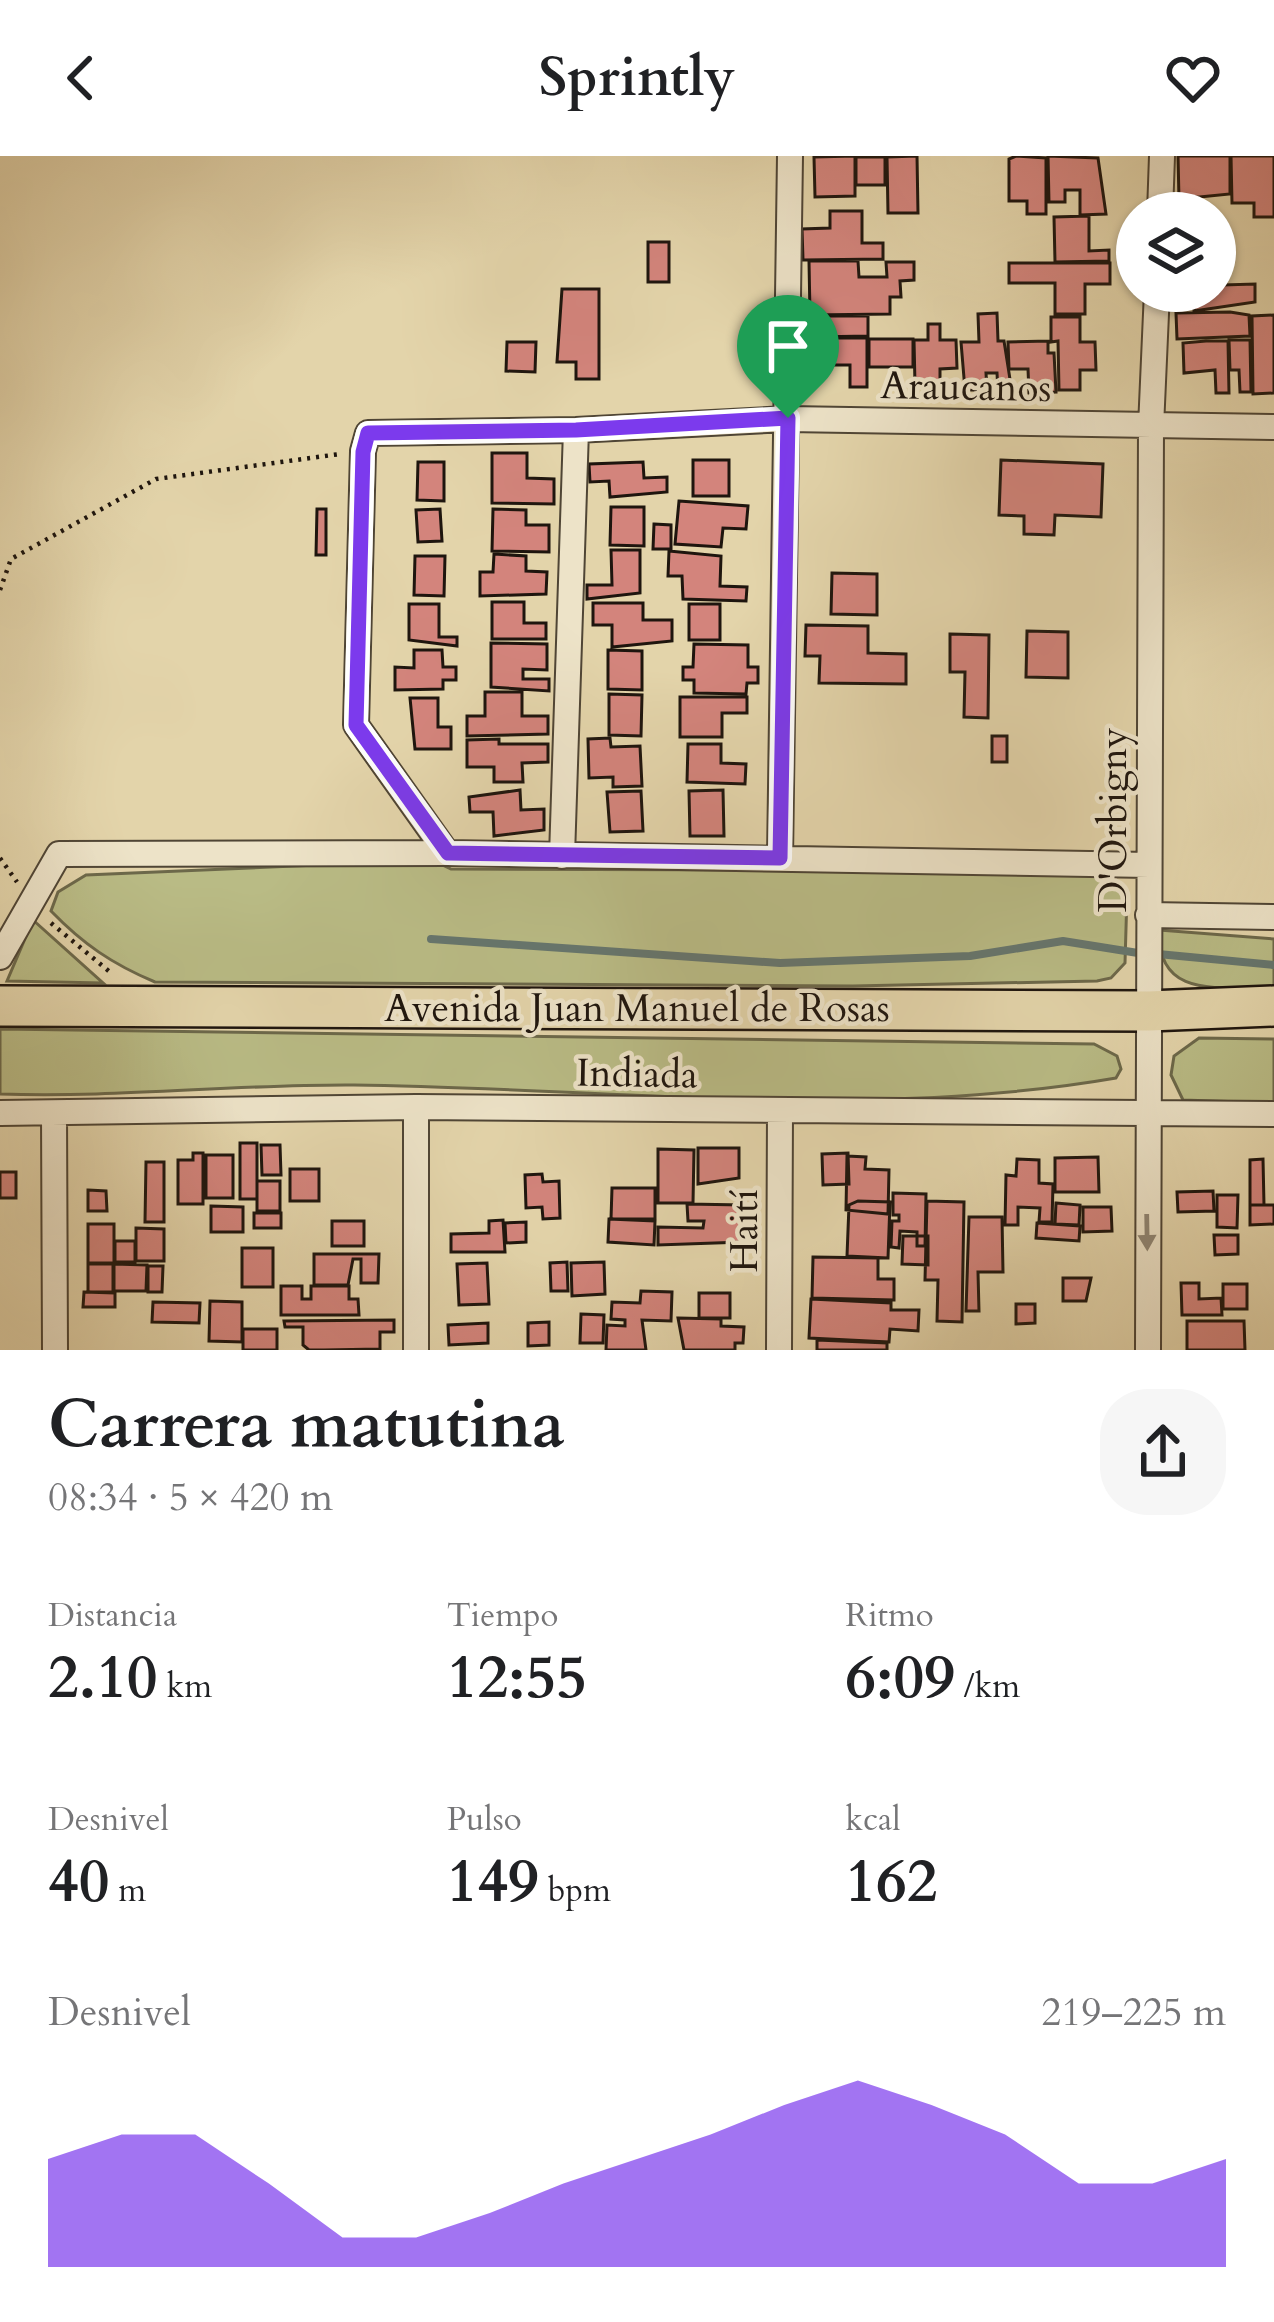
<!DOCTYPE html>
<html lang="es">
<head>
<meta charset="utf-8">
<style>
  body { margin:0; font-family:Cardo,serif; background:#f6f6f6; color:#202124; height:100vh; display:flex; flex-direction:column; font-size:45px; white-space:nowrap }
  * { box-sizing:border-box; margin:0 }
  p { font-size:39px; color:#757577 }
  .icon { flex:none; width:66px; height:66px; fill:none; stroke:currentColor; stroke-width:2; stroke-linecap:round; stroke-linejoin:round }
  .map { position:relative; height:1194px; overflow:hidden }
  .panel { display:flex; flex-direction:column; background:#fff; flex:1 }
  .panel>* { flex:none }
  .tools { position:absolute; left:1116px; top:36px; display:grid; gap:24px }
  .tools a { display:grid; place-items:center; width:120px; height:120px; border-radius:50%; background:#fff; box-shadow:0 3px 9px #0004; font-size:60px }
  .pin { position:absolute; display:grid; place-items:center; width:102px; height:102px; color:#fff; margin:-123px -51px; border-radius:50% 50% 50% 0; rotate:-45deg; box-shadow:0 0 12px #0007 }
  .pin .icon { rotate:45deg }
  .round { display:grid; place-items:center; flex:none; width:126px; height:126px; border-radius:48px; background:#f6f6f6 }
  .summary { display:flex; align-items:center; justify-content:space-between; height:204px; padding:0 48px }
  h1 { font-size:66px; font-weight:600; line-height:90px }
  .figures { display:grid; grid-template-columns:repeat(3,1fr); gap:18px; height:204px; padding:12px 48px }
  .figures div { display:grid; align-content:center }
  .figures b { font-size:60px; font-weight:600 }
  .figures small { font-size:33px; font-weight:400 }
  .figures p { font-size:33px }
  .chart { height:336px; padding:24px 48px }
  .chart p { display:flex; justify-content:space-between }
  .chart svg { width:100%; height:216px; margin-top:12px; fill:#7c3aed; opacity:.7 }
  header { display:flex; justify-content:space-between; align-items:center; height:156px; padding:0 48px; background:#fff; font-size:54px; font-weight:600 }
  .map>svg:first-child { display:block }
</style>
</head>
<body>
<header><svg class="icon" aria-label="back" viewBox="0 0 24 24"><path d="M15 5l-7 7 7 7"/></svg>Sprintly<svg class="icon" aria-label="heart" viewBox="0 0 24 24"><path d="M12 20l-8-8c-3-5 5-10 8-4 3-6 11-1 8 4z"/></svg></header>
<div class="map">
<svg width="1274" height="1194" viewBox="0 0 1274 1194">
  <rect width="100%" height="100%" fill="#e3d4aa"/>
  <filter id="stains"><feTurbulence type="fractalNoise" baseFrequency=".00167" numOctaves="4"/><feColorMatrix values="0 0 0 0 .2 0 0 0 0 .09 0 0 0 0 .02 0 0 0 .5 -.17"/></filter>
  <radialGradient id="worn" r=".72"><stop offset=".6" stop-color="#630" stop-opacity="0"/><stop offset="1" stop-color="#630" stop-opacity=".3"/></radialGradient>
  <path fill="#b9bb85" stroke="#6c684a" stroke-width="3" d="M 432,704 L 451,713 L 1097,715 L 1127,738 L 1125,807 L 1111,822 L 1097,825 L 853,830 L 155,826 C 112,808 83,788 51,755 L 58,736 L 86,719 Z
    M 33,764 L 103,827 L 7,825 Z
    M 1159,774 L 1274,783 L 1274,832 C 1222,830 1157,845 1159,774 Z
    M 0,873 L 1094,888 L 1117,900 L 1121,913 L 1116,922 C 869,965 604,932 354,929 C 236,928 118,942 0,938 Z
    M 1199,882 L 1274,883 L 1274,947 L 1183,944 L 1171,919 L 1174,900 Z"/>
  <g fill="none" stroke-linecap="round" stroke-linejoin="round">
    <path stroke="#66766e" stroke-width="8" d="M 431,783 L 780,807 L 970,800 L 1063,785 L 1138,797
      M 1158,798 L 1274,809"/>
  </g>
  <path fill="#d3847c" stroke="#1e150e" stroke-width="3" d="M 855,0 L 855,40 L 815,41 L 814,1 Z
    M 917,0 L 918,57 L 888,57 L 887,1 Z
    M 1016,0 L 1046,2 L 1046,58 L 1027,58 L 1027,45 L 1009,45 L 1009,3 Z
    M 1048,0 L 1098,2 L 1106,58 L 1080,59 L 1080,34 L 1065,34 L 1065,46 L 1049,46 Z
    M 1178,0 L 1230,0 L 1230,38 L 1179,43 Z
    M 1231,0 L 1274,0 L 1274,61 L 1254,61 L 1254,47 L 1232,47 Z
    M 856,1 L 885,1 L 885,29 L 856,29 Z
    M 830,55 L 862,55 L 862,87 L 883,87 L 883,103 L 803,104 L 802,73 L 830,72 Z
    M 1089,60 L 1089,95 L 1109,94 L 1109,105 L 1055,106 L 1054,61 Z
    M 648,86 L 669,86 L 669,126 L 648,126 Z
    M 809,105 L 858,105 L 859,121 L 887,121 L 886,106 L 914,106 L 914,124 L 900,125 L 901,141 L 890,141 L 890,158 L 810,159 Z
    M 1009,107 L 1110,107 L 1110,128 L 1085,128 L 1085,158 L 1055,158 L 1055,127 L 1009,127 Z
    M 1215,113 L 1223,113 L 1223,129 L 1255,128 L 1255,146 L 1194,155 L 1194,135 L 1215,135 Z
    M 562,133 L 599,133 L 599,223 L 576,223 L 576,206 L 557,206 Z
    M 1230,156 L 1249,159 L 1250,180 L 1177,183 L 1176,157 Z
    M 997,157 L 998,185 L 1004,185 L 1012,236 L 998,237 L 997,217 L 986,217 L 987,234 L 965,234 L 961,186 L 979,186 L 978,158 Z
    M 1274,159 L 1274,237 L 1253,238 L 1252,160 Z
    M 813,160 L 868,160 L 868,180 L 813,181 Z
    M 1051,161 L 1080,161 L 1080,186 L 1095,186 L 1096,214 L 1080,214 L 1080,234 L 1059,234 L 1058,185 L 1051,186 Z
    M 928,168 L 940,168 L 940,184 L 956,184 L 957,212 L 940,213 L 940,229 L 915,229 L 914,184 L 928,184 Z
    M 821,182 L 867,182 L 867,231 L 850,231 L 850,209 L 821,209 Z
    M 869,183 L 913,183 L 913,211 L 869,211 Z
    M 1229,184 L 1250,184 L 1251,236 L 1240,236 L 1239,214 L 1230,214 Z
    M 1048,185 L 1048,197 L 1054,197 L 1056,236 L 1029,237 L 1028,213 L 1009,213 L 1008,186 Z
    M 1206,185 L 1228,185 L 1229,237 L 1216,237 L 1215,214 L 1184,217 L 1183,187 Z
    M 507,186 L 536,186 L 535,216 L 506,215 Z
    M 492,297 L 527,297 L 527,322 L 554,323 L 554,348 L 492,347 Z
    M 693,304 L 729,304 L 729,340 L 693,340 Z
    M 1001,304 L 1103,308 L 1101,361 L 1055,359 L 1054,379 L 1024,378 L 1024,360 L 999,359 Z
    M 418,306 L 444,306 L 444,345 L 417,344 Z
    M 643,306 L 644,322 L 667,321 L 667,336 L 610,341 L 609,325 L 590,326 L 589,308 Z
    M 679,345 L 748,350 L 746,373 L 723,372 L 721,391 L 675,388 Z
    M 611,351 L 644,351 L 644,390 L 610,389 Z
    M 317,353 L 326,353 L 326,399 L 316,399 Z
    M 440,353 L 442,385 L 418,386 L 416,354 Z
    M 493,353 L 526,354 L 526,369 L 549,369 L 549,396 L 492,395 Z
    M 654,368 L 671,369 L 671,393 L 653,393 Z
    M 611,394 L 640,394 L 640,437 L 587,443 L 587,429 L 612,429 Z
    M 669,395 L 721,400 L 720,430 L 747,431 L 746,445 L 683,443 L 682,420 L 668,420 Z
    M 494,398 L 526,400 L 526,415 L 547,416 L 546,438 L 480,440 L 480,416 L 493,416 Z
    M 415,400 L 445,400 L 444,440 L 414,439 Z
    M 832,417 L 877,418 L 877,459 L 831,458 Z
    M 492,446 L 524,446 L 524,467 L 546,467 L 546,483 L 492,483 Z
    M 593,447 L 643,447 L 643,464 L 672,464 L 672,485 L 612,491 L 612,469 L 593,469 Z
    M 409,448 L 439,448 L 439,481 L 457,481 L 457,490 L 409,484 Z
    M 689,448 L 720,448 L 720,484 L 689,484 Z
    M 806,469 L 868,470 L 868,497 L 906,498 L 906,528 L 819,527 L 820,500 L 805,500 Z
    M 1027,475 L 1068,476 L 1068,522 L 1026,521 Z
    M 950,478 L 989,479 L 988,562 L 964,561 L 965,516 L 950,516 Z
    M 491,487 L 547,488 L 547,514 L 523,513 L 523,523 L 549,523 L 549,535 L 491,531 Z
    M 694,488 L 748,489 L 748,511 L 758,511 L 758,527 L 747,527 L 746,538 L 694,537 L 694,524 L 683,524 L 683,511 L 693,511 Z
    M 414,494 L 442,494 L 443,511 L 456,511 L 456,524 L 443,524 L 443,533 L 395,534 L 395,511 L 414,512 Z
    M 608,494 L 642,495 L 642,534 L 608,533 Z
    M 485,536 L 522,536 L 522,560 L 548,560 L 548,578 L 467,580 L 467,560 L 485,560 Z
    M 609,538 L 642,539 L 641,580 L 609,579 Z
    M 680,541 L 747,541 L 747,557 L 722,557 L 722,581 L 680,581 Z
    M 410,542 L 438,542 L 438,571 L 451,571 L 451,593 L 415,593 Z
    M 992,580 L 1007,580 L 1007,606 L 992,606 Z
    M 610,582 L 611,591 L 640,590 L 642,630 L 613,631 L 613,621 L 589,622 L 588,583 Z
    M 499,583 L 499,588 L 548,588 L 548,606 L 522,607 L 523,626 L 494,626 L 494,611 L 467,611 L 467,584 Z
    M 688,588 L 721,588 L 721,607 L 746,608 L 745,628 L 687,626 Z
    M 520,634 L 521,654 L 544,653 L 544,674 L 494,680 L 493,656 L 470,656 L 469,641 Z
    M 723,634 L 724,680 L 690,680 L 689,635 Z
    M 641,635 L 643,675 L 610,676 L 607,636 Z
    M 240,987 L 257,987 L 257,1043 L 240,1043 Z
    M 261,989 L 280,989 L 281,1019 L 262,1019 Z
    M 698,992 L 739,992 L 739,1022 L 698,1028 Z
    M 658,993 L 694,994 L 693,1047 L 658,1047 Z
    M 193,997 L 203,997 L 203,1048 L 178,1048 L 178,1004 L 193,1004 Z
    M 848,997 L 849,1028 L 823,1029 L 822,998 Z
    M 206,999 L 233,999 L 233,1042 L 206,1042 Z
    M 847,1000 L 866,1001 L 865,1013 L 889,1014 L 888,1058 L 846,1054 Z
    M 1098,1001 L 1099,1036 L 1055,1036 L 1055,1002 Z
    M 1017,1003 L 1039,1004 L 1039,1027 L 1053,1028 L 1052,1066 L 1039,1066 L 1040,1052 L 1018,1051 L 1018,1069 L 1005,1069 L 1006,1019 L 1016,1020 Z
    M 1263,1003 L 1264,1049 L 1250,1049 L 1250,1004 Z
    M 146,1006 L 164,1006 L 164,1066 L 145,1066 Z
    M 290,1013 L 319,1013 L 319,1045 L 290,1045 Z
    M 0,1016 L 16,1016 L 16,1042 L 0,1042 Z
    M 542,1018 L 543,1026 L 559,1025 L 560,1062 L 543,1063 L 542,1051 L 526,1052 L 525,1019 Z
    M 257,1025 L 280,1025 L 280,1055 L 257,1055 Z
    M 612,1032 L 655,1032 L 655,1063 L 611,1063 Z
    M 88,1034 L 106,1035 L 107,1055 L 88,1055 Z
    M 1213,1035 L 1214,1055 L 1178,1056 L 1177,1036 Z
    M 893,1037 L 926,1038 L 925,1090 L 917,1090 L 917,1076 L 900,1075 L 899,1092 L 891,1091 L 892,1065 L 899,1065 L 899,1059 L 893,1059 Z
    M 1217,1039 L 1238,1039 L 1237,1072 L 1217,1071 Z
    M 858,1045 L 890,1046 L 888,1102 L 847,1100 L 849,1049 Z
    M 927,1045 L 964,1046 L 962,1166 L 937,1165 L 938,1124 L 925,1124 Z
    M 1056,1047 L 1080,1049 L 1079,1069 L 1055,1068 Z
    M 687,1048 L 743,1049 L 743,1086 L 658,1089 L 658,1071 L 703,1072 L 704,1065 L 688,1065 Z
    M 1250,1049 L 1274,1049 L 1274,1068 L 1250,1069 Z
    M 211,1050 L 243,1051 L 243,1076 L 211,1076 Z
    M 1083,1051 L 1111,1051 L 1112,1075 L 1083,1076 Z
    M 254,1057 L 281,1057 L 281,1072 L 254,1072 Z
    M 969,1061 L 1002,1061 L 1003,1116 L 978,1116 L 979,1155 L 966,1155 Z
    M 609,1063 L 655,1065 L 654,1089 L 608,1086 Z
    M 503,1064 L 505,1096 L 451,1096 L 451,1078 L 489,1077 L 489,1065 Z
    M 332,1065 L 364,1065 L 364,1090 L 332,1090 Z
    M 526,1066 L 526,1086 L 506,1087 L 505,1067 Z
    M 1037,1067 L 1080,1070 L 1079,1085 L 1036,1082 Z
    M 88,1068 L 114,1068 L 114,1107 L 88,1107 Z
    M 136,1072 L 164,1073 L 164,1105 L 136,1105 Z
    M 1214,1079 L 1238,1079 L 1238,1098 L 1215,1099 Z
    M 903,1080 L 928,1080 L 928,1109 L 902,1108 Z
    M 115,1085 L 135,1085 L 135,1106 L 115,1106 Z
    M 242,1092 L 273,1092 L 273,1131 L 242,1131 Z
    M 314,1098 L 379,1098 L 378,1127 L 361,1127 L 361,1103 L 353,1103 L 348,1129 L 314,1129 Z
    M 813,1101 L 878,1102 L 878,1123 L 894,1123 L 894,1144 L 812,1142 Z
    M 567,1106 L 568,1135 L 551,1135 L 550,1107 Z
    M 604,1106 L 605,1138 L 572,1140 L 571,1107 Z
    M 487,1107 L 489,1148 L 459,1149 L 457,1108 Z
    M 88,1108 L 113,1108 L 113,1136 L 88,1136 Z
    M 114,1108 L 147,1109 L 146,1135 L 114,1135 Z
    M 148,1110 L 163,1110 L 162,1136 L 148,1136 Z
    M 1063,1122 L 1091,1122 L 1086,1145 L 1063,1145 Z
    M 1181,1127 L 1199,1127 L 1199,1143 L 1221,1142 L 1222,1159 L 1182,1159 Z
    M 1223,1128 L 1247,1128 L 1247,1153 L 1223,1153 Z
    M 281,1130 L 302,1130 L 302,1143 L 311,1143 L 311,1130 L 349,1130 L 349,1143 L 358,1143 L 359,1159 L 281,1159 Z
    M 641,1135 L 672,1136 L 671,1165 L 642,1164 L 646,1194 L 606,1194 L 607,1169 L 625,1170 L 625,1164 L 611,1163 L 612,1146 L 640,1147 Z
    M 84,1136 L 115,1137 L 115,1151 L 83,1151 Z
    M 699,1137 L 730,1137 L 730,1162 L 699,1162 Z
    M 811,1143 L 891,1147 L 891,1154 L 919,1154 L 918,1175 L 890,1173 L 889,1186 L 809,1182 Z
    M 210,1145 L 242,1146 L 242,1186 L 209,1185 Z
    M 153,1146 L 200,1147 L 199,1167 L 152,1166 Z
    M 1016,1148 L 1035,1148 L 1035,1167 L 1016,1168 Z
    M 581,1158 L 604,1159 L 603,1187 L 580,1187 Z
    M 678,1162 L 721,1163 L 721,1170 L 744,1171 L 743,1187 L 735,1187 L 735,1194 L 684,1194 Z
    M 394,1164 L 394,1176 L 380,1176 L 380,1193 L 324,1194 L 309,1194 L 303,1189 L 303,1171 L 285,1171 L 284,1165 Z
    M 1187,1165 L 1244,1165 L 1245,1194 L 1187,1194 Z
    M 549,1166 L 549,1189 L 528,1190 L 528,1167 Z
    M 488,1167 L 488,1187 L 449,1189 L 448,1169 Z
    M 243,1173 L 277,1173 L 277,1194 L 243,1194 Z
    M 817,1184 L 887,1187 L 887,1194 L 817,1194 Z"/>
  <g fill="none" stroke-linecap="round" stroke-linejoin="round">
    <defs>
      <path id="street" d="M 1160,57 L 1162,0
        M 447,697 L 356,569 L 363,295 L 368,277 L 576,274 L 788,263 L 1274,271
        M 562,700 L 576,274
        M 780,702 L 790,0
        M 1148,759 L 1274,761
        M 0,801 L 59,698 L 447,697 L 1149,709
        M 0,957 L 416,951 L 1274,958
        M 54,957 L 55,1194
        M 416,1194 L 416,951
        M 779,1194 L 780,956
        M 1148,1194 L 1151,271 L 1157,135"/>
      <path id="primary" d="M 0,850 L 1149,855 L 1274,850"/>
    </defs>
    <use href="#street" stroke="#4f4535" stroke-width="28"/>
    <use href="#primary" stroke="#1e150e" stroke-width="44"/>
    <path stroke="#1e150e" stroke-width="4.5" stroke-dasharray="3 6" stroke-linecap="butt" d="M 0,434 L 11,403 L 156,323 L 340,298
      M 0,702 L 17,726
      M 51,767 L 111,817"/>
    <use href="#street" stroke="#ede3c8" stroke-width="24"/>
    <use href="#primary" stroke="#e3d4aa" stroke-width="39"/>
  </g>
  <defs><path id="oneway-solid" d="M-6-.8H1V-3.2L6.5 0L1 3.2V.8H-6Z" transform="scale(3)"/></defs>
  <use fill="#908674" href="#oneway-solid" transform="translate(1147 1076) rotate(89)"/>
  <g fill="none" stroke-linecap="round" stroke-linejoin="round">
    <defs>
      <path id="route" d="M 788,262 L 780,702 L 448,697 L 356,569 L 363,296 L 368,277 L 576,274 Z"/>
    </defs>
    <use href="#route" stroke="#fff" stroke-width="24"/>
    <use href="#route" stroke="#7c3aed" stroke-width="15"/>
  </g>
  <g text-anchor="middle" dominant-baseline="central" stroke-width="9" stroke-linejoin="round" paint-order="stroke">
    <g font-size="39" fill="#1e150e" stroke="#ede3c8">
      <text transform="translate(966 231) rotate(1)">Araucanos</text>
      <text transform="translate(1113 664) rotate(-90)">D'Orbigny</text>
      <text x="637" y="852">Avenida Juan Manuel de Rosas</text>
      <text transform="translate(637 918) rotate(1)">Indiada</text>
      <text transform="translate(744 1075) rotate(-90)">Haití</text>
    </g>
  </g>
  <rect width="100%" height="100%" filter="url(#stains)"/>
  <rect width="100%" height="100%" fill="url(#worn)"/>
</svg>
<div class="tools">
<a><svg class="icon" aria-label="layers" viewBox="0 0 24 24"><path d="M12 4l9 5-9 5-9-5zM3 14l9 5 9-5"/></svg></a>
</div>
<div class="pin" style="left:788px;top:262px;background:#1e9e55"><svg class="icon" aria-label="arrive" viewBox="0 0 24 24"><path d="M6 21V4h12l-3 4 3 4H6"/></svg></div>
</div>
<section class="panel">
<div class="summary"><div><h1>Carrera matutina</h1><p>08:34 · 5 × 420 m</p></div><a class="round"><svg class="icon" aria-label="share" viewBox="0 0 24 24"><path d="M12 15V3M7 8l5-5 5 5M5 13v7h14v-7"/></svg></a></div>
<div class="figures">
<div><p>Distancia</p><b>2.10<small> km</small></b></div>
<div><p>Tiempo</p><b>12:55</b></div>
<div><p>Ritmo</p><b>6:09<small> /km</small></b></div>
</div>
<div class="figures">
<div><p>Desnivel</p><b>40<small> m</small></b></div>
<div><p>Pulso</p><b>149<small> bpm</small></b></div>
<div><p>kcal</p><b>162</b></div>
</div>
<div class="chart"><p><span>Desnivel</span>219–225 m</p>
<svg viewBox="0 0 160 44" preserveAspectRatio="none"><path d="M0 44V22L10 17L20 17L30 27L40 38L50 38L60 33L70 27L80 22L90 17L100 11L110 6L120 11L130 17L140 27L150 27L160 22V44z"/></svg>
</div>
</section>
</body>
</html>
